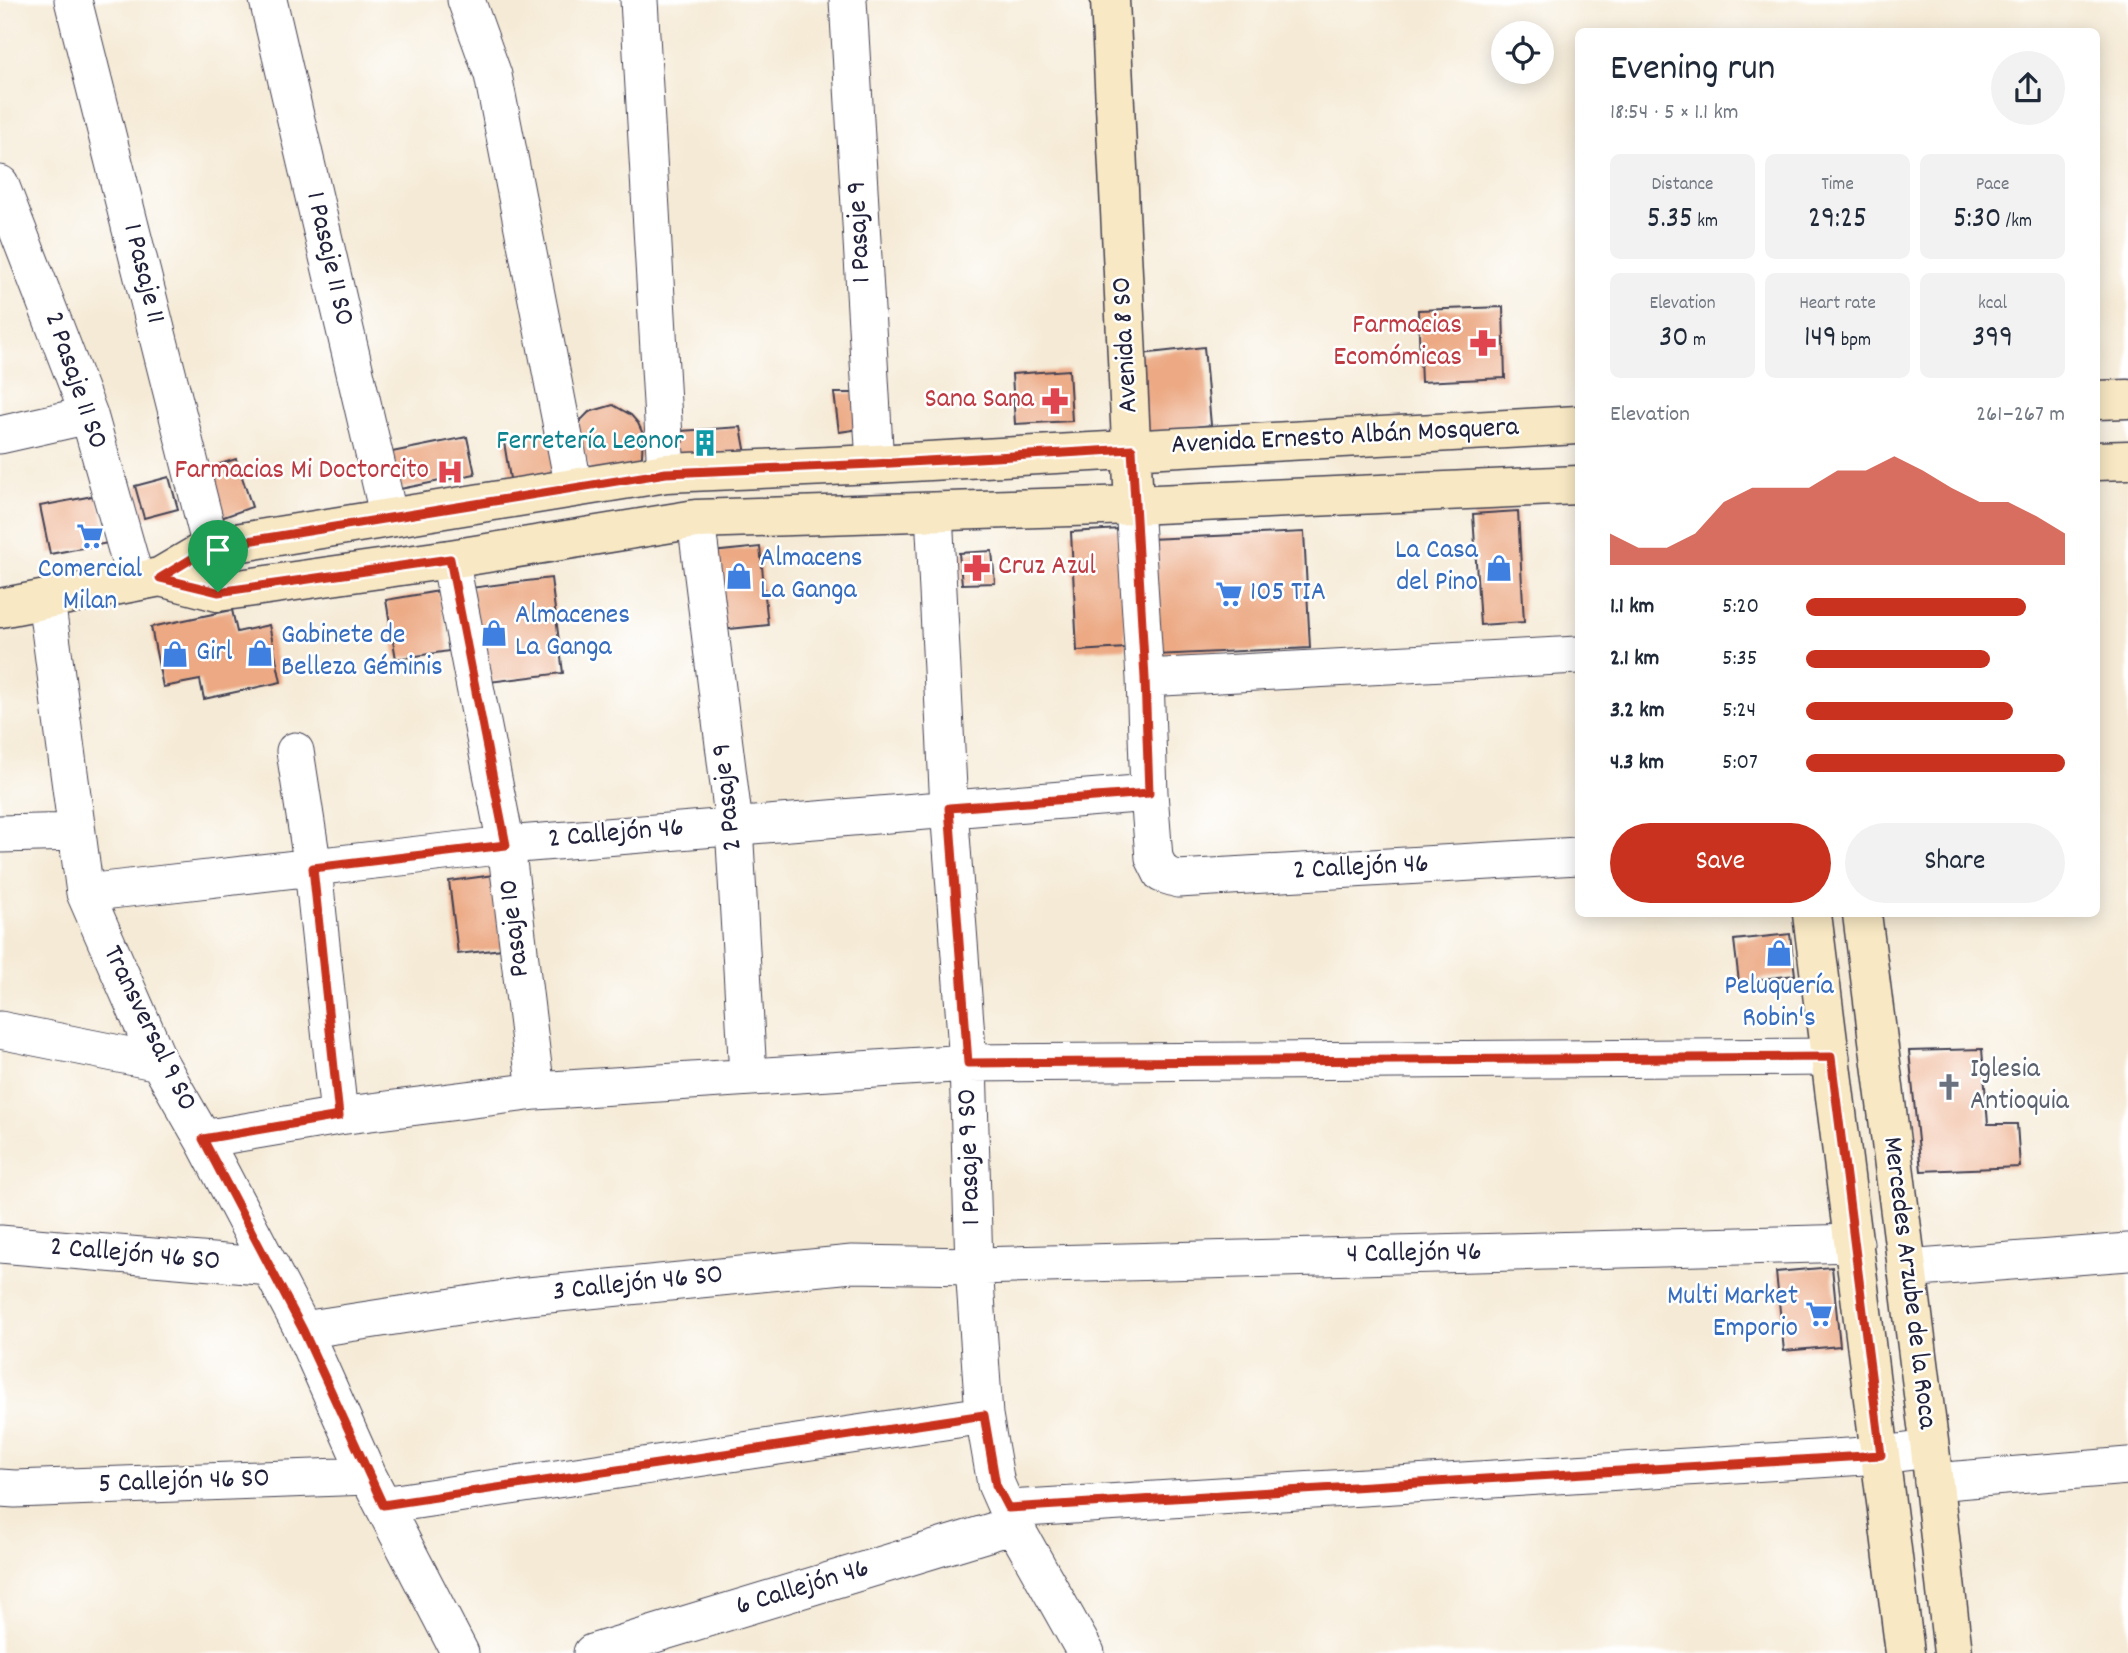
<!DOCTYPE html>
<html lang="en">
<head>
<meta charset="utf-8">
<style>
  body { margin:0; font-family:Dekko,sans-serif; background:#f2f2f3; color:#1f2937; height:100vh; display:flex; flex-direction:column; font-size:26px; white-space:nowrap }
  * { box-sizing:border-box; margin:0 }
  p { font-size:23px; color:#747a83 }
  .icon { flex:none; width:38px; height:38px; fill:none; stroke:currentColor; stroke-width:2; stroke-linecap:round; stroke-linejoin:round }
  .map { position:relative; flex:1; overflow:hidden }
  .panel { position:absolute; left:1575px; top:28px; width:525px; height:889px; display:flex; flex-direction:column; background:#fff; border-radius:10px; box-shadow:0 4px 18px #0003 }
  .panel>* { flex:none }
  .fabs { position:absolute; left:1491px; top:21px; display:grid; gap:14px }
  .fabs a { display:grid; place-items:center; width:63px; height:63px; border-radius:50%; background:#fff; box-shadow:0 4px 18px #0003; font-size:35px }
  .pin { position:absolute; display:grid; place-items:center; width:60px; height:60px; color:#fff; margin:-72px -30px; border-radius:50% 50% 50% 0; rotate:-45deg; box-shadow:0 0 7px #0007 }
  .pin .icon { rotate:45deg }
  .round { display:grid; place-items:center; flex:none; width:74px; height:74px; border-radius:37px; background:#f2f2f3 }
  .summary { display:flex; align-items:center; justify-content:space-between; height:119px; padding:0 35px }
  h1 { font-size:38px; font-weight:600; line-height:52px }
  .metrics { display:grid; grid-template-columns:repeat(3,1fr); gap:10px; height:119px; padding:7px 35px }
  .metrics div { display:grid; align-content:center; border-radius:10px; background:#f2f2f3; text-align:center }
  .metrics b { font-size:30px; font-weight:600 }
  .metrics small { font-size:19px; font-weight:400 }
  .metrics p { font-size:19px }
  .chart { height:196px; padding:14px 35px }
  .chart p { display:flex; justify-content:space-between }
  .chart svg { width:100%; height:126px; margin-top:7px; fill:#c8321e; opacity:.7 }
  .cta { display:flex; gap:14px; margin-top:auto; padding:14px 35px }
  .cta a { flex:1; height:80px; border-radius:42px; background:#c8321e; color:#fff; font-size:28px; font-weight:600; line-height:80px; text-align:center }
  .cta a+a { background:#f2f2f3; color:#1f2937 }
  ul { padding:0 35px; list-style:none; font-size:23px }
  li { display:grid; grid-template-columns:112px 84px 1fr; align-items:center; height:52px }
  li i { height:18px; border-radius:9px; background:#c8321e }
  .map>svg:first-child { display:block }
</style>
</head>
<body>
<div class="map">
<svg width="2128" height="1653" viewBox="0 0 2128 1653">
  <rect width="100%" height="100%" fill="#fff"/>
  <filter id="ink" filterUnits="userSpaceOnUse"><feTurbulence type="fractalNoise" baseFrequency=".0143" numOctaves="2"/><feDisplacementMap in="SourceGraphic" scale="14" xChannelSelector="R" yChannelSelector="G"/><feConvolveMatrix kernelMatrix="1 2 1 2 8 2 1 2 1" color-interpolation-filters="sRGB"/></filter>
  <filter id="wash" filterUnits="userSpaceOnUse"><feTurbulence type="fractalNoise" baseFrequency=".00686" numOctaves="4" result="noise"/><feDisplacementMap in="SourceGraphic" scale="28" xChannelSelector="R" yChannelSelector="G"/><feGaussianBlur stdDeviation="1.57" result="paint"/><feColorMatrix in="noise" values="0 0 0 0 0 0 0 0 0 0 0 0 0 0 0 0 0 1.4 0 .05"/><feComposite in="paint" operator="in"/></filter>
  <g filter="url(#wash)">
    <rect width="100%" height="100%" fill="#f5ead5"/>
    <g id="blocks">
      <path fill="#eca983" d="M 1503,307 L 1505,378 L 1421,382 L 1418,310 Z
        M 1204,347 L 1211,425 L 1132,435 L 1132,355 Z
        M 1069,370 L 1072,421 L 1015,424 L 1012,374 Z
        M 834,393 L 863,393 L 867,428 L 839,432 Z
        M 613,405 L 631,415 L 638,423 L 643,434 L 642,456 L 636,466 L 591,473 L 575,430 L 581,420 L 589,412 Z
        M 741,427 L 746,454 L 666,459 L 665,432 Z
        M 563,432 L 565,475 L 511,485 L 504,442 Z
        M 467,437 L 475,474 L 400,489 L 392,452 Z
        M 236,459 L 252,507 L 221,518 L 205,469 Z
        M 169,477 L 178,509 L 144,518 L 135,486 Z
        M 98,495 L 108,543 L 50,554 L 40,506 Z
        M 1518,511 L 1524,622 L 1480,625 L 1473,514 Z
        M 1120,529 L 1126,648 L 1077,651 L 1071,532 Z
        M 1304,532 L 1310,648 L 1155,655 L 1149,539 Z
        M 760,547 L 768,625 L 720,630 L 712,552 Z
        M 992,551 L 995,583 L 962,584 L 959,553 Z
        M 551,578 L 563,673 L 481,683 L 470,588 Z
        M 439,591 L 449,651 L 396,659 L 386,600 Z
        M 232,610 L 237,632 L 269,625 L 281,682 L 204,699 L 200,680 L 163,687 L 151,627 Z
        M 494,875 L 502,949 L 458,954 L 449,881 Z
        M 1790,934 L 1795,975 L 1739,982 L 1734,940 Z
        M 1982,1049 L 1988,1124 L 2017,1124 L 2020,1167 L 1921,1171 L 1909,1051 Z
        M 1832,1267 L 1840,1346 L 1784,1351 L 1776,1272 Z"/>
    </g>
  </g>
  <g filter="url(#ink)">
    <use href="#blocks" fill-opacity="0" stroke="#424052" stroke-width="2"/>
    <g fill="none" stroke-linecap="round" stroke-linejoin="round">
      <defs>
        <path id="street" d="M 73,0 L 211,547
          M 268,0 L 389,518
          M 466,0 L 493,75 L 574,488
          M 639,0 L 666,473
          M 848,0 L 875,464
          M 0,184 L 89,415 L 136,582
          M 0,435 L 89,415
          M 1134,505 L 1145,678 L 1149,793 L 1154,858 L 1162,874 L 1178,879 L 1578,856
          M 934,512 L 949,808 L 968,1063 L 974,1266 L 984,1415 L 996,1484 L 1014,1525 L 1086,1653
          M 696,519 L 734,825 L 748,1076
          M 450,559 L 506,845 L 536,1091
          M 46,599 L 85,893 L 159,1062 L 203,1139 L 303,1330 L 368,1476 L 460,1653
          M 1145,678 L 1578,655
          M 295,751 L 313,868 L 339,1116
          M 0,834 L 77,832
          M 85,893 L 506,845 L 1149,793
          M 0,1030 L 159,1062
          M 203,1139 L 339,1116 L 536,1091 L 968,1063 L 1831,1057
          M 0,1244 L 271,1267
          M 1906,1269 L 2128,1252
          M 303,1330 L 518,1297 L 852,1264 L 974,1266 L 1855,1243
          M 1933,1482 L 2128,1466
          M 0,1488 L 15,1489 L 368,1476
          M 383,1505 L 984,1415
          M 1008,1509 L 1881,1455 L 1930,1449
          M 592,1653 L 1014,1525"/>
        <path id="secondary" d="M 1110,0 L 1134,505
          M 2096,400 L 2128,399
          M 2096,461 L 2128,460
          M 160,577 L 218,592 L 450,559 L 696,519 L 1134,505 L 1578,485
          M 0,608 L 160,577 L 211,547 L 666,473 L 875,464 L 1578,425
          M 1812,914 L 1905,1653
          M 1862,914 L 1930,1449 L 1953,1653"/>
      </defs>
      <use href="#street" stroke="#424052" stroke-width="39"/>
      <use href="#secondary" stroke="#424052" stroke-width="41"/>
      <use href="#street" stroke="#fff" stroke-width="37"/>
      <use href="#secondary" stroke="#f8e8c3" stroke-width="38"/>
    </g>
  </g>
  <g fill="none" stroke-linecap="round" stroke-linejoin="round" filter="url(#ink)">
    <defs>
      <path id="route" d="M 1132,449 L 1145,678 L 1149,793 L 949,808 L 968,1063 L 1831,1057 L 1881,1455 L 1008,1508 L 996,1485 L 984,1415 L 383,1505 L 303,1330 L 203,1139 L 339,1116 L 313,868 L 506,845 L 450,559 L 218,592 L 160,578 L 211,547 L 666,473 L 874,464 Z"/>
    </defs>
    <use href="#route" stroke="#fff" stroke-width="14"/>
    <use href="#route" stroke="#c8321e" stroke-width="9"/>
  </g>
  <defs>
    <symbol id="pharmacy-bare" viewBox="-9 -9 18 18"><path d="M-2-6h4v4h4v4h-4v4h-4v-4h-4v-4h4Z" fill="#e0444e" stroke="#fff" stroke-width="2.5" paint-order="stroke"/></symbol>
    <symbol id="building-bare" viewBox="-9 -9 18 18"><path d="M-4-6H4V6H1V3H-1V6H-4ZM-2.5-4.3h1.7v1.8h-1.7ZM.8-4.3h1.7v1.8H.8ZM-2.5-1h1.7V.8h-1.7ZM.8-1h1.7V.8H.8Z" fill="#0f9aa8" stroke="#fff" stroke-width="2.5" paint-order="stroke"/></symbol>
    <symbol id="hospital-bare" viewBox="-9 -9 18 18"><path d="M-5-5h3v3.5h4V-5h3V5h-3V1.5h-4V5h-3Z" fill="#e0444e" stroke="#fff" stroke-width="2.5" paint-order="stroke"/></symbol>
    <symbol id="supermarket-bare" viewBox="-9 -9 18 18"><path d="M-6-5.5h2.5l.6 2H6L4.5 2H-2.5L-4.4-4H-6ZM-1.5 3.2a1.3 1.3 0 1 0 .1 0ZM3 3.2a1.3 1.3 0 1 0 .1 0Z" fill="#3f7fe0" stroke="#fff" stroke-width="2.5" paint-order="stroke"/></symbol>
    <symbol id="shop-bare" viewBox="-9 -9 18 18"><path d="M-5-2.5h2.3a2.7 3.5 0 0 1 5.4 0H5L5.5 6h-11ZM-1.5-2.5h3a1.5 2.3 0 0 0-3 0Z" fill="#3f7fe0" stroke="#fff" stroke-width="2.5" paint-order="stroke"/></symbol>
    <symbol id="church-bare" viewBox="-9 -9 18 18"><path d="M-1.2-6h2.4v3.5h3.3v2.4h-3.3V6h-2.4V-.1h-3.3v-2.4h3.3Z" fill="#6b7280" stroke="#fff" stroke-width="2.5" paint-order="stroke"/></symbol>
  </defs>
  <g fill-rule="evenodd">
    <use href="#pharmacy-bare" x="1464" y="324" width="38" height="38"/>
    <use href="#pharmacy-bare" x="1036" y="382" width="38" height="38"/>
    <use href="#building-bare" x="686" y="424" width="38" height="38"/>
    <use href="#hospital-bare" x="431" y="453" width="38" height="38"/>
    <use href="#supermarket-bare" x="71" y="517" width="38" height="38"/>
    <use href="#pharmacy-bare" x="958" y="549" width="38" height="38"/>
    <use href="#shop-bare" x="1480" y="549" width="38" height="38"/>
    <use href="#shop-bare" x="720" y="557" width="38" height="38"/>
    <use href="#supermarket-bare" x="1210" y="575" width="38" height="38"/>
    <use href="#shop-bare" x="475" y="614" width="38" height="38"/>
    <use href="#shop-bare" x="241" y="634" width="38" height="38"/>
    <use href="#shop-bare" x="156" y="635" width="38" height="38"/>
    <use href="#shop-bare" x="1760" y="934" width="38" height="38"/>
    <use href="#church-bare" x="1930" y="1068" width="38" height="38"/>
    <use href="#supermarket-bare" x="1800" y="1295" width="38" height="38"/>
  </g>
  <g text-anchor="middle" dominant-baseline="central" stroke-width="5" stroke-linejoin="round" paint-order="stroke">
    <g font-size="28" fill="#22223b" stroke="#fff">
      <text transform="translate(861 232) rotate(-93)">1 Pasaje 9</text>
      <text transform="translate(328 259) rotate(77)">1 Pasaje 11 SO</text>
      <text transform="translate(142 274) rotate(76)">1 Pasaje 11</text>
      <text transform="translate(1127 345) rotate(-93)">Avenida 8 SO</text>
      <text transform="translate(74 381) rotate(71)">2 Pasaje 11 SO</text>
      <text transform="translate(1345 438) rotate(-3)">Avenida Ernesto Albán Mosquera</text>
      <text transform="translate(729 797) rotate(-96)">2 Pasaje 9</text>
      <text transform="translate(616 835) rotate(-5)">2 Callejón 46</text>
      <text transform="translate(1361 869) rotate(-3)">2 Callejón 46</text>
      <text transform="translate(516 928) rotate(-97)">Pasaje 10</text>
      <text transform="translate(148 1029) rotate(64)">Transversal 9 SO</text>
      <text transform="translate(971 1157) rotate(-92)">1 Pasaje 9 SO</text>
      <text transform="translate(1414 1255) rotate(-1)">4 Callejón 46</text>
      <text transform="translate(135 1256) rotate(5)">2 Callejón 46 SO</text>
      <text transform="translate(1908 1283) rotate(83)">Mercedes Arzube de la Roca</text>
      <text transform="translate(638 1285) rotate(-6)">3 Callejón 46 SO</text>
      <text transform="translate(184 1483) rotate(-2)">5 Callejón 46 SO</text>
      <text transform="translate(803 1589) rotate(-17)">6 Callejón 46</text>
    </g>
    <g font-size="28" fill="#be3a42" stroke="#fff" text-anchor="end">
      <text x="1462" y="327">Farmacias<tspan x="1462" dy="32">Ecomómicas</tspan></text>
      <text x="1034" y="401">Sana Sana</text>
      <text x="429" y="472">Farmacias Mi Doctorcito</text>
      <text x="998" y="568" text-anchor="start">Cruz Azul</text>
    </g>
    <g font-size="28" fill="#0d838f" stroke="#fff" text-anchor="end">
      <text x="684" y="443">Ferretería Leonor</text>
    </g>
    <g font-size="28" fill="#366cbe" stroke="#fff" text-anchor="start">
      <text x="1478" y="552" text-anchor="end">La Casa<tspan x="1478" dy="32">del Pino</tspan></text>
      <text x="760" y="560">Almacens<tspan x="760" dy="32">La Ganga</tspan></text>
      <text x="90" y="571" text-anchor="middle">Comercial<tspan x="90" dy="32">Milan</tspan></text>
      <text x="1250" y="594">105 TIA</text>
      <text x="515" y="617">Almacenes<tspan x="515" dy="32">La Ganga</tspan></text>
      <text x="281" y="637">Gabinete de<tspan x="281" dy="32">Belleza Géminis</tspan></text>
      <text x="196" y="654">Girl</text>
      <text x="1779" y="988" text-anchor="middle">Peluquería<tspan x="1779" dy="32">Robin's</tspan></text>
      <text x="1798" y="1298" text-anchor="end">Multi Market<tspan x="1798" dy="32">Emporio</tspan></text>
    </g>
    <g font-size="28" fill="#5b616d" stroke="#fff" text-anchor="start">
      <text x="1970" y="1071">Iglesia<tspan x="1970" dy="32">Antioquia</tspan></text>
    </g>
  </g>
</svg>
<div class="fabs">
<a><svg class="icon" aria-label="locate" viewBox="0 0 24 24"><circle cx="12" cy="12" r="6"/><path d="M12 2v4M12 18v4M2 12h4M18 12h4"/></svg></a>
</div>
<div class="pin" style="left:218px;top:592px;background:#1e9e55"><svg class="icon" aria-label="arrive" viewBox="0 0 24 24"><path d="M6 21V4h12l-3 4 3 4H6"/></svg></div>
<section class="panel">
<div class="summary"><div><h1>Evening run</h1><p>18:54 · 5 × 1.1 km</p></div><a class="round"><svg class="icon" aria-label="share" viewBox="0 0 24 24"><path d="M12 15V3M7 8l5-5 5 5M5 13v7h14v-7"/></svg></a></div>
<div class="metrics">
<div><p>Distance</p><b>5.35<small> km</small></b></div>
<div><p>Time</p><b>29:25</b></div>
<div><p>Pace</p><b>5:30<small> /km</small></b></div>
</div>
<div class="metrics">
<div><p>Elevation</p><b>30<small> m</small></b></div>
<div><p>Heart rate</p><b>149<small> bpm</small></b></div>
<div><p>kcal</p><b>399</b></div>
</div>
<div class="chart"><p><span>Elevation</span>261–267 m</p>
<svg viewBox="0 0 160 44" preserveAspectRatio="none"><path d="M0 44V33L10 38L20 38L30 33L40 22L50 17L60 17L70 17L80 11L90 11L100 6L110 11L120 17L130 22L140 22L150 27L160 33V44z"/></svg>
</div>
<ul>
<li><b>1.1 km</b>5:20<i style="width:85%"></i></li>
<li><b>2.1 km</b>5:35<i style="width:71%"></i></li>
<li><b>3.2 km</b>5:24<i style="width:80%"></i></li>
<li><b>4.3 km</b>5:07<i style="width:100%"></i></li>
</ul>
<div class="cta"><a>Save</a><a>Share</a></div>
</section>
</div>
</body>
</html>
